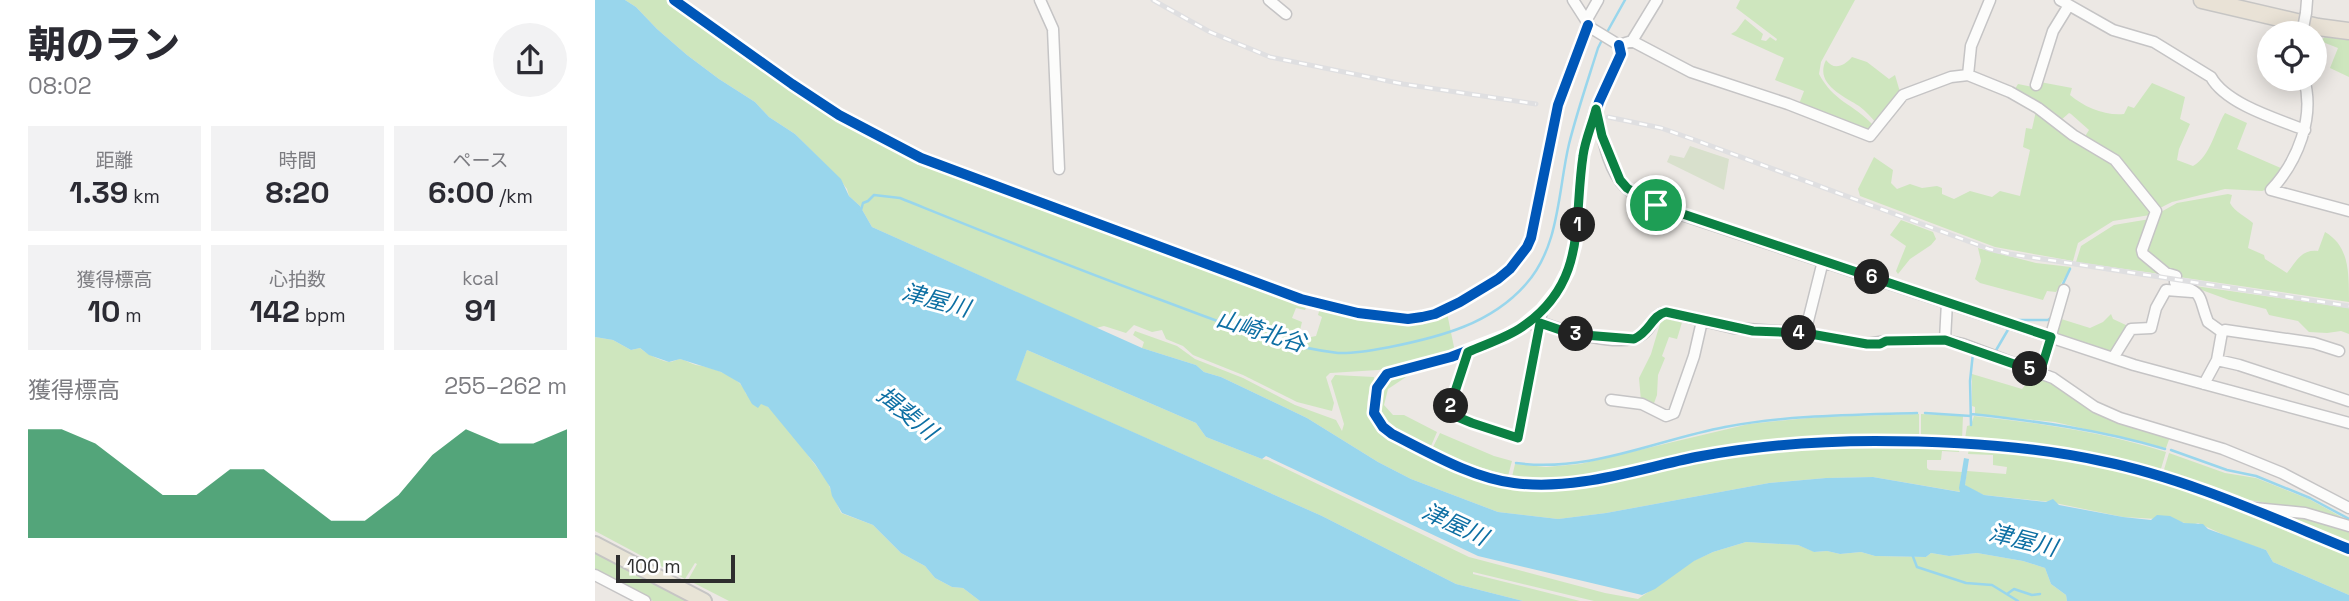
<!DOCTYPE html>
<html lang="ja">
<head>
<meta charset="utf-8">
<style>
  body { margin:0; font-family:"Space Grotesk","Noto Sans JP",sans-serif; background:#f2f2f3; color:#2b2b33; height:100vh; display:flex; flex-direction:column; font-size:26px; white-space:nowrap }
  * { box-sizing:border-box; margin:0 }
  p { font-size:23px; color:#7c7c81 }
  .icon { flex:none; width:38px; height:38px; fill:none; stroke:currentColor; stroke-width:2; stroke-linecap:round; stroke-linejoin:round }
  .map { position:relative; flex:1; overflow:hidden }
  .drawer { display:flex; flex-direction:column; background:#fff; width:595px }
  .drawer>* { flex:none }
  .fabs { position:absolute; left:1662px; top:21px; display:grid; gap:14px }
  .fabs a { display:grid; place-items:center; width:70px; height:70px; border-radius:50%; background:#fff; box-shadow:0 4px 18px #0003; font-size:35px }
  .scale { position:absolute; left:21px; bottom:18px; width:119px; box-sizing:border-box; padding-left:7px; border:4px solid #2e2e2e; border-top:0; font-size:19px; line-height:24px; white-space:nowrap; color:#2e2e2e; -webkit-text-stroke:5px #fff; paint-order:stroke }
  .pin { position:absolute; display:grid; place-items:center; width:60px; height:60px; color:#fff; margin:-30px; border:4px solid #fff; border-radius:50%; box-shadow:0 2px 7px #0007 }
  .km { position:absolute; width:35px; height:35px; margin:-18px; border-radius:50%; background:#222; color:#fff; font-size:19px; line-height:35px; text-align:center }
  .round { display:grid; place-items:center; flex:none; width:74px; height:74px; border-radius:37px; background:#f2f2f3 }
  .headline { display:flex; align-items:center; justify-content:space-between; height:119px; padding:0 28px }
  h1 { font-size:38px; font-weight:800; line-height:52px }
  .stats { display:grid; grid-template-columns:repeat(3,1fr); gap:10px; height:119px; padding:7px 28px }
  .stats div { display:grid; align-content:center; border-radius:0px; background:#f2f2f3; text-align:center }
  .stats b { font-size:30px; font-weight:800 }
  .stats small { font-size:19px; font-weight:400 }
  .stats p { font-size:19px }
  .chart { height:196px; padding:14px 28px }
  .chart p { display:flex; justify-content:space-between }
  .chart svg { width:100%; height:126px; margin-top:7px; fill:#0b8043; opacity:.7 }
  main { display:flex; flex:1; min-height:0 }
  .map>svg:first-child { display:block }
</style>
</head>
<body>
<main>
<section class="drawer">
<div class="headline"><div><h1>朝のラン</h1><p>08:02</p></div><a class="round"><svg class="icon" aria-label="share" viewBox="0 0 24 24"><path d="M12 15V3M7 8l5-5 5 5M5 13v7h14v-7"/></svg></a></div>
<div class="stats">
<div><p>距離</p><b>1.39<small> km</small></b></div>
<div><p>時間</p><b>8:20</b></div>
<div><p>ペース</p><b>6:00<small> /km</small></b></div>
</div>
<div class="stats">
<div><p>獲得標高</p><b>10<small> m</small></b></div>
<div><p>心拍数</p><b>142<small> bpm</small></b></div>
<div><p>kcal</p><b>91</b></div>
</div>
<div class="chart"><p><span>獲得標高</span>255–262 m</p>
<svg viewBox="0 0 160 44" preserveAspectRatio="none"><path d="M0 44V6L10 6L20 11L30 20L40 29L50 29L60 20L70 20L80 29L90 38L100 38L110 29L120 15L130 6L140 11L150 11L160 6V44z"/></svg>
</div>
</section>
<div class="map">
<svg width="1754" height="601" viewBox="0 0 1754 601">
  <rect width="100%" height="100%" fill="#ece8e4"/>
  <path fill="#cee6be" d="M 30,0 L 73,0 L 188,84 L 239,117 L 326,162 L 642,282 L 712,305 L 710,310 L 701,308 L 697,318 L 707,322 L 705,330 L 707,336 L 711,338 L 721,336 L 727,317 L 723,315 L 725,308 L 764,317 L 852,313 L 859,347 L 857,353 L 829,362 L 783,370 L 735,373 L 731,377 L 739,403 L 737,411 L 702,402 L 648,375 L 598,355 L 588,346 L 571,339 L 567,330 L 557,332 L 539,325 L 531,333 L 509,326 L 501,328 L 277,227 L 265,206 L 254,196 L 252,189 L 243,177 L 200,134 L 174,117 L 160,102 L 124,79 L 92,55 L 62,29 L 41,7 Z
    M 1145,0 L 1260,0 L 1226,62 L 1224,74 C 1239,102 1257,103 1277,124 L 1276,130 L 1269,131 L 1204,104 L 1209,91 L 1180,80 L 1189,58 L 1136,34 L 1141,31 L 1150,19 L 1168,34 L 1166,40 L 1171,41 L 1175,37 L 1181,41 L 1182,39 L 1141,8 Z
    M 1730,37 L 1754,39 L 1754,77 L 1735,68 L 1743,48 L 1725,41 Z
    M 1257,57 L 1272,62 L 1294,79 L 1300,75 L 1305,92 L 1281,123 C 1276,117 1271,111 1264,106 C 1249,96 1219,84 1231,60 C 1239,71 1249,66 1257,57 Z
    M 1445,82 L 1477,88 L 1475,95 C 1489,107 1510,116 1529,114 L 1533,106 L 1539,108 L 1557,83 L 1590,97 L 1585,119 L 1595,124 L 1584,149 L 1582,160 L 1598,166 C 1616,156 1620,129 1630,113 L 1652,123 L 1642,149 L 1688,169 L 1673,189 L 1667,191 L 1630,189 L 1577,202 L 1565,208 L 1529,166 L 1489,138 L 1494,130 L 1476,114 L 1474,113 L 1465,121 L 1420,89 L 1423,84 L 1443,88 Z
    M 1441,111 L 1516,161 L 1558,211 L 1555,215 L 1518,221 L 1483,243 L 1478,261 L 1400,247 L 1265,196 L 1263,189 L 1279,157 L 1298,170 L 1296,183 L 1302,189 L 1315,184 L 1327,188 L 1342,186 L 1347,188 L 1347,194 L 1359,199 L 1375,191 L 1397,197 L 1405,191 L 1425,196 L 1435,150 L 1428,147 L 1431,128 L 1437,129 Z
    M 1633,194 L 1637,195 L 1635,203 C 1640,212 1650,216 1658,223 L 1653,248 L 1669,255 L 1670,259 L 1692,273 C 1701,262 1706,249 1723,251 L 1730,232 C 1754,246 1754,271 1754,302 L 1584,277 L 1550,255 L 1564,213 L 1582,203 Z
    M 1555,219 L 1545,251 L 1572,275 L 1481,262 L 1486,246 L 1519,225 Z
    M 1306,220 L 1338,232 L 1341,239 L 1336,245 L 1315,259 L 1303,274 L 1301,271 L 1311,246 L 1295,235 Z
    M 1383,248 L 1441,263 L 1476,267 L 1461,292 L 1452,291 L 1448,300 L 1385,283 L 1380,279 L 1386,261 Z
    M 1593,285 L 1754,308 L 1754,334 L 1746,331 L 1732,333 L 1714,332 L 1703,321 L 1674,315 L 1671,309 L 1634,300 Z
    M 1516,314 L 1518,319 L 1533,326 L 1517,354 L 1459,335 L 1463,318 L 1495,328 L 1508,322 Z
    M 1072,315 L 1088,319 L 1082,339 L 1074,337 L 1067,356 L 1070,358 L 1063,375 L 1062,395 L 1058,406 L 1046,401 L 1044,378 L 1056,354 L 1067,317 Z
    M 540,331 L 582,346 L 600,359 L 648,378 L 700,405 L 741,420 L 747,431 L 749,424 L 736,381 L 740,375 L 779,377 C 779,384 776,387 774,394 C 768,413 780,427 795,437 L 927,487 L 1173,449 L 1231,445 L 1365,447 L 1364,452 L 1347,451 L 1346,460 L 1332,460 L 1332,468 L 1334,470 L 1367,472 L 1365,482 L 1366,492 L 1278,477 L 1231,478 L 1174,483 L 1011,513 L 963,519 L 903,512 L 816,479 L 783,462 L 712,418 L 626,377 L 609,372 L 601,365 L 547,348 L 549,342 L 538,335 Z
    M 0,337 L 18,340 L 36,350 L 45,348 C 50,353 68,362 75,362 C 78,362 82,359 85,359 C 91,360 96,364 101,365 C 116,367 148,377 151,394 L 173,407 L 192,427 L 232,481 L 246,513 L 278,525 L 306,553 L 330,566 L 340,578 L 357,587 L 368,588 L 385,601 L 134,601 L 93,580 L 102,564 L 100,563 L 90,579 L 0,531 Z
    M 432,350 L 601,423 L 611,437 L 667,459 L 673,460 L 874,557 L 1010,593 L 1043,599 L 1098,561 L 1118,552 L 1151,542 L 1203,545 L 1220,552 L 1232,551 L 1245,554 L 1266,552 L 1280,556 L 1331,557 L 1336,553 L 1354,556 L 1382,553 L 1428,561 L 1450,568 L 1456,584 L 1471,595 L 1472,601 L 999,601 L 878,572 L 878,574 L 985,601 L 928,601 L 861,584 L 727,516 L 420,380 Z
    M 820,371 L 793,389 L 789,405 L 798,415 L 809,415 L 842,432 L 836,446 L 796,429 L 783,410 C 786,380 791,378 820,371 Z
    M 1377,374 L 1427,389 L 1439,374 L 1458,380 L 1498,409 L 1576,434 L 1571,448 L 1460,422 L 1380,414 L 1380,407 L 1377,406 Z
    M 1324,414 L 1324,437 C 1250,433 1179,439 1106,452 C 1059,460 1012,476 965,480 C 949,482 933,479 917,477 L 920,464 L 951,467 L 985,464 L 1154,424 L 1223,417 Z
    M 1326,414 L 1368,416 L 1367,439 L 1326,437 Z
    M 1379,416 C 1445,423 1508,432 1571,452 L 1565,472 C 1501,454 1437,440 1370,439 L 1372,426 L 1376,425 Z
    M 845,433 L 899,456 L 917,461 L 913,476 L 869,462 L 838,447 Z
    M 1374,448 C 1418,451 1463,455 1506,466 C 1592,485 1673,520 1754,553 L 1754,595 L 1678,562 L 1671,550 L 1640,540 L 1603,523 L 1597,525 L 1579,520 L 1528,517 L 1455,502 L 1389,495 L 1371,487 L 1370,484 L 1372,471 L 1411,474 L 1412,467 L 1398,465 L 1398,455 L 1373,454 Z
    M 1574,453 L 1630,473 L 1661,478 L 1714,499 L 1754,521 C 1716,513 1679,503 1641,498 C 1619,494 1591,480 1568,473 Z
    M 1678,510 L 1754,528 L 1754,542 Z
    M 0,551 L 97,601 L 58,601 L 0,571 Z"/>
  <path fill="#d8e0cc" d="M 1095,146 L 1134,159 L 1129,190 L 1072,162 L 1075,155 L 1089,158 Z"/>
  <path fill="#99d6ec" d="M 0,0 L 30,0 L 41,7 L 62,29 L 92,55 L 124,79 L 160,102 L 174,117 L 200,134 L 246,179 L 254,196 L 265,206 L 277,227 L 547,348 L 601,365 L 609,372 L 626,377 L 712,418 L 783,462 L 816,479 L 903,512 L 963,519 L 1011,513 L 1174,483 L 1231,478 L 1278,477 L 1365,492 L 1364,488 L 1369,458 L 1374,459 L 1370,485 L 1389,495 L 1451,502 L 1458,499 L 1464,505 L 1528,517 L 1556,520 L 1562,515 L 1575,516 L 1589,523 L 1608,524 L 1613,529 L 1671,550 L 1678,562 L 1754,595 L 1754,601 L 1472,601 L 1471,595 L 1456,584 L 1450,568 L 1428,561 L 1382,553 L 1354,556 L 1336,553 L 1331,557 L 1280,556 L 1266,552 L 1245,554 L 1232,551 L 1219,552 L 1203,545 L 1151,542 L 1118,552 L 1099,561 L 1060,589 L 1047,595 L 883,556 L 671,456 L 667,459 L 611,437 L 601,423 L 432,350 L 421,380 L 727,516 L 861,584 L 928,601 L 385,601 L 368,588 L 357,587 L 340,578 L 330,566 L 306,553 L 278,525 L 247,513 L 237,496 L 235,487 L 220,464 L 173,407 L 166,404 L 163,408 L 157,404 L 145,383 L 126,372 L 85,359 L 74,362 L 54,355 L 45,348 L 36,350 L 18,340 L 0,337 Z"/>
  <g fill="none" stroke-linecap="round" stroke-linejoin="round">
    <path stroke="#99d6ec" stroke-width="2.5" d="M 1011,34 L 1030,0
      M 263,211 L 266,210 L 268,203 L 273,201 L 279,195 L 305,198 C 392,233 478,268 566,300 C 623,321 682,346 743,353 C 759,354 779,350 795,347 C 845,337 896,324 931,284 C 965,246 963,190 974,144 C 982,112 993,80 1003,48 L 1007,40
      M 1466,288 L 1475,269
      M 1419,320 L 1453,320 L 1457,317
      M 1400,352 L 1414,328
      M 1330,413 L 1376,416
      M 1376,414 C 1442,421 1506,430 1570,449
      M 1376,425 L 1375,381 L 1378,353
      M 1576,450 L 1632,470 L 1661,476 L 1715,498 L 1754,519
      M 921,463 C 994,473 1061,440 1130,427 C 1194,415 1258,415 1322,413
      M 1317,554 L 1322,567 L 1371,583 L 1397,585 L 1423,601
      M 1412,594 L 1419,589 L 1437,595 L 1445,594"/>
    <defs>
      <path id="minor" d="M 79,0 L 197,84 L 244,115 L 326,158 L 706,299 L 763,313 L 813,319 L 827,317 L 840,314 L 865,302 L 903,279 L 915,269 L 932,247 L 936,238 L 963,105 L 993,25
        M 445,0 L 458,29 L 464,169
        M 674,0 L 691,14
        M 978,0 L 996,28 L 1024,45 L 1037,41 L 1062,0
        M 1465,0 L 1518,30 L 1559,42 L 1616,77 C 1631,104 1682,119 1710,130
        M 1711,13 L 1712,0
        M 991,21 L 1003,0
        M 1037,41 L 1096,72 L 1193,104 L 1275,136 L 1308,95 L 1356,77 L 1373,75 L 1415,92 L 1443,108 L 1478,135 L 1520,160 L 1561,211 L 1547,250 L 1548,254 L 1571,273 L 1581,276
        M 1024,45 L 1026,54 L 1004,102 L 988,155 L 980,244 L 973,271 L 963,290 L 947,310 L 927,327 L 911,336 L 856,357 L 792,374 L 782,388 L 779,413 L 788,427 L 797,434 C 835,453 877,478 919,483 C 981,491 1042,469 1101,457 C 1160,446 1220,441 1280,441 C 1355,441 1432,445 1506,461 C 1591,478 1673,516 1754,549
        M 1373,75 L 1376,46 L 1395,0
        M 1709,79 C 1720,117 1703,161 1676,190 L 1754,211
        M 1441,85 L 1458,31 L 1474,5
        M 1001,110 C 1007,134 1012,169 1030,187 C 1039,196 1052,201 1063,207 L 1539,365 L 1754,423
        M 1580,282 C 1611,295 1602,294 1613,322 L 1627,332 L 1622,360 L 1609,384
        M 947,310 L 945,322 C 967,330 1027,350 1048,334 C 1058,327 1058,314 1071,312 L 1138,328 L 1210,333 L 1272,344 L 1291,341 L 1350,340 L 1368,344 L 1458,378 L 1500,407 L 1525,418 L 1628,449 L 1687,473 L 1754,508
        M 1627,332 L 1630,330 L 1719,343 L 1744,351
        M 1210,333 L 1228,261
        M 1350,340 L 1352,302
        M 873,352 L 853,413 L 877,423 L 923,438 L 945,322 L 939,325
        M 1518,358 L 1536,329 L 1556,328 L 1561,308 L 1571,290 L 1597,292
        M 1622,360 L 1644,365 L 1754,401
        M 1445,373 L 1469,290
        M 1016,400 L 1047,404 L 1071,416 L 1079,413 L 1099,356 L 1107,321
        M 1659,508 L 1710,513 L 1754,526
        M 0,575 L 50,601"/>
      <path id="primary" d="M 0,544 L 109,601"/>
      <path id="trunk" d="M 1607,0 L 1723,27 L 1754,31"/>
    </defs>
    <use href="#minor" stroke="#c5c4c5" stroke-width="13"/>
    <use href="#primary" stroke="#c6c5c4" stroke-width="18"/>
    <use href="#trunk" stroke="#c6c5c4" stroke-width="19"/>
    <use href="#minor" stroke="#fcfcfb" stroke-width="10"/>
    <use href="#primary" stroke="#e8e4d6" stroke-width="14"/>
    <use href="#trunk" stroke="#e9e2d6" stroke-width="16"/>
    <defs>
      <path id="rail" d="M 558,0 L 615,32 L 675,57 L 808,84 L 941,104
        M 1013,117 L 1066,128 L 1100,140 L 1394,249 L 1415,254 L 1754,306"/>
    </defs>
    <use href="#rail" stroke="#dfdfe1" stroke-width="5"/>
    <use href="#rail" stroke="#fff" stroke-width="2.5" stroke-dasharray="8" stroke-linecap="butt"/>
    <defs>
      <path id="minor-bridge" d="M 1707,33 L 1711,13"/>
    </defs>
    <use href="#minor-bridge" stroke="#c5c4c5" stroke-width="13" stroke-linecap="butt"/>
    <use href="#minor-bridge" stroke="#fcfcfb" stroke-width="10"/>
    <defs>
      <path id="cycleway" d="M 79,0 L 197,84 L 244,115 L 326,158 L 706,299 L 763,313 L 813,319 L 827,317 L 840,314 L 865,302 L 903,279 L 915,269 L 932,247 L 936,238 L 963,105 L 993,25
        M 1024,45 L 1026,54 L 1004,102 L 988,155 L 980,244 L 973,271 L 963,290 L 947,310 L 927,327 L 911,336 L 856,357 L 792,374 L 782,388 L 779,413 L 788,427 L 797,434 C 835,453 877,478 919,483 C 981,491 1042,469 1101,457 C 1160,446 1220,441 1280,441 C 1355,441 1432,445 1506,461 C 1591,478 1673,516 1754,549"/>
    </defs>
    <use href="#cycleway" stroke="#fff" stroke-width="15"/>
    <use href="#cycleway" stroke="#0057b8" stroke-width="10"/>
  </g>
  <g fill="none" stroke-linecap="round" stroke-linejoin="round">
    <defs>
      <path id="route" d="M 1001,109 L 1007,136 L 1025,180 L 1032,188 L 1058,204 L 1456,337 L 1445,373 L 1350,340 L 1291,341 L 1285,344 L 1272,344 L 1210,333 L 1158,331 L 1071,312 C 1056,316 1056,331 1039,339 L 977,334 L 945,323 L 923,438 L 877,423 L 853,413 L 873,352 C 891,344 911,338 927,327 C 993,282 978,222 988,156 C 990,140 997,125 1001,109 Z"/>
    </defs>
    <use href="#route" stroke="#fff" stroke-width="14"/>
    <use href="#route" stroke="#0b8043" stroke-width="9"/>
  </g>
  <g text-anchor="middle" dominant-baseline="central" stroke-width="6" stroke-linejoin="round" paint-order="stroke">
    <g font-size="23" font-style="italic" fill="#0d6fa3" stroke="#fff">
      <text transform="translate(341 300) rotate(15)">津屋川</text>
      <text transform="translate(666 331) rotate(17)">山崎北谷</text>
      <text transform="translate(312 413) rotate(39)">揖斐川</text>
      <text transform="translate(860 524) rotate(25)">津屋川</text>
      <text transform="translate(1428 540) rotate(14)">津屋川</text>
    </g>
  </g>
</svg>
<div class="fabs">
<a><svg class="icon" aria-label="locate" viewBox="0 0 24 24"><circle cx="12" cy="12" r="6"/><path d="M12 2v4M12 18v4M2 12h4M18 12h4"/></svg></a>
</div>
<div class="scale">100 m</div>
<div class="pin" style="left:1061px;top:205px;background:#1e9e55"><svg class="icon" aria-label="arrive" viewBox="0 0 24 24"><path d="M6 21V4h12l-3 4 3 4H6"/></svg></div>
<b class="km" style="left:983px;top:225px">1</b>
<b class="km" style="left:856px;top:406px">2</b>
<b class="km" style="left:981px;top:334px">3</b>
<b class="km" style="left:1204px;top:333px">4</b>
<b class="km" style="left:1435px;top:369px">5</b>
<b class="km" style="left:1277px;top:277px">6</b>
</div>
</main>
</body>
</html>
